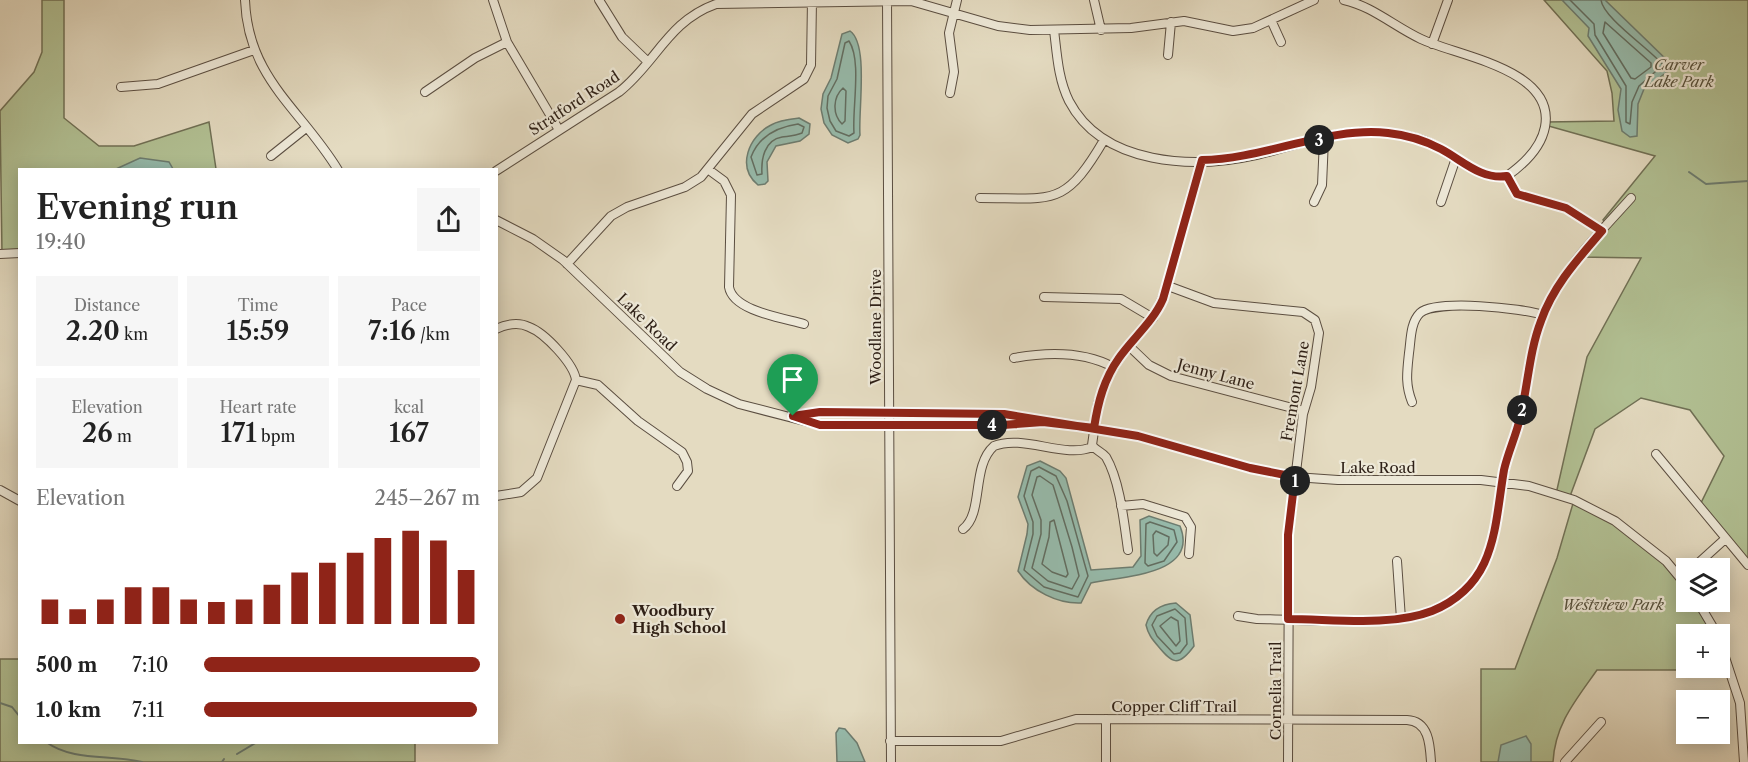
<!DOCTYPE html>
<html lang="en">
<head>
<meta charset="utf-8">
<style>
  body { margin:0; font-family:"Libre Caslon Text",serif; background:#f6f6f6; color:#222; height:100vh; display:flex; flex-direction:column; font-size:22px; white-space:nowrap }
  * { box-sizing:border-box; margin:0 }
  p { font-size:20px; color:#767676 }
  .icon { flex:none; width:33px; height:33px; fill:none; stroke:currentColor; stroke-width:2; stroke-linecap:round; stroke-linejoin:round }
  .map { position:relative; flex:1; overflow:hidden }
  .side { position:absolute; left:18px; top:168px; width:480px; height:576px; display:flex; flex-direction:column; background:#fff; border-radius:0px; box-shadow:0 3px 15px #0003 }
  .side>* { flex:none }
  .controls { position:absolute; left:1676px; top:558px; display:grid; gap:12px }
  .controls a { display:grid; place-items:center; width:54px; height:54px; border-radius:0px; background:#fff; box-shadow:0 3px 15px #0003; font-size:30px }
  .pin { position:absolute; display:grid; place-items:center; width:51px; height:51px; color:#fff; margin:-62px -26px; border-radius:50% 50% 50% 0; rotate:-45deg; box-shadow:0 0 6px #0007 }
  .pin .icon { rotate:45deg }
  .km { position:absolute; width:30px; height:30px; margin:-15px; border-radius:50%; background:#222; color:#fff; font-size:16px; line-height:30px; text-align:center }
  .round { display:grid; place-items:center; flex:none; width:63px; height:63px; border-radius:0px; background:#f6f6f6 }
  .head { display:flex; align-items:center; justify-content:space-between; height:102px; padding:0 18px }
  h1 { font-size:33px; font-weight:600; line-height:45px }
  .stats { display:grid; grid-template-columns:repeat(3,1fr); gap:9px; height:102px; padding:6px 18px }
  .stats div { display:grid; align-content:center; border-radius:0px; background:#f6f6f6; text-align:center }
  .stats b { font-size:26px; font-weight:600 }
  .stats small { font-size:16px; font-weight:400 }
  .stats p { font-size:16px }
  .chart { height:168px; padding:12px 18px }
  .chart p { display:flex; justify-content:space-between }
  .chart svg { width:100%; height:108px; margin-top:6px; stroke:#8f2418; stroke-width:6 }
  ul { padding:0 18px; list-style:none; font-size:20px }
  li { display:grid; grid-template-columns:96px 72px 1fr; align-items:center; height:45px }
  li i { height:15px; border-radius:8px; background:#8f2418 }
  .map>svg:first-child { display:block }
</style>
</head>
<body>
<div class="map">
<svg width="1748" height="762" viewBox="0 0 1748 762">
  <rect width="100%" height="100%" fill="#e4dbc1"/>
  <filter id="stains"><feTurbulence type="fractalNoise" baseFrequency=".00333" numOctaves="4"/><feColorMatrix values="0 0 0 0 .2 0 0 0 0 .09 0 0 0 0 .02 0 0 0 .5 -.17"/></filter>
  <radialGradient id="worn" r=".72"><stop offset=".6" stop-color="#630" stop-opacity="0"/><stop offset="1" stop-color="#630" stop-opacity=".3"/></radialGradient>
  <path fill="#b2c194" stroke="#707055" stroke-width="1.5" d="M 42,0 L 64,0 L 64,118 L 99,146 L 134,146 L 209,122 L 216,169 L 20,170 L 19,253 L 2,254 L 0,111 L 34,72 L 42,52 Z
    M 1544,0 L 1748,0 L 1748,565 L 1699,507 L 1724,456 L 1690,410 L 1641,398 L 1595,429 L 1569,499 L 1556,494 L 1587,357 L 1641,258 L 1580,257 L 1608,224 L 1603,220 L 1655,156 L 1545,125 L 1546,122 L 1614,121 L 1612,93 L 1607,71 Z
    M 1574,500 L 1631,532 L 1686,585 L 1686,602 L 1698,602 L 1717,634 L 1686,634 L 1686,668 L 1719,668 L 1719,639 L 1731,670 L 1597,670 C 1576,700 1555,724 1553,762 L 1481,762 L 1481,669 L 1515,669 L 1557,558 Z
    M 0,659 L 19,659 L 20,742 L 415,743 L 415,762 L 0,762 Z"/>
  <path fill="#97bcad" stroke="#6d7d71" stroke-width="1.5" d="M 1562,0 L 1605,0 L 1674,67 L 1644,89 L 1638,104 L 1637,136 L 1630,137 L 1622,131 L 1618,110 L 1621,89 L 1588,36 L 1589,28 Z
    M 850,31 C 869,44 858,112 860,135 L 858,139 L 848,143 L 832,135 L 824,123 L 821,109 L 823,94 L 831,78 L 842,34 Z
    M 799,118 L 810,124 L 809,134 L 800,141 L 776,146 L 767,162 L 768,181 L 765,184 L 758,185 C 736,167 749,136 771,125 C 779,120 790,119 799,118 Z
    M 140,158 L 169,162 L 173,169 L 116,169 Z
    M 1040,461 L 1060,471 L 1066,478 L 1091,570 L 1133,567 L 1141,556 L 1140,520 L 1149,516 L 1180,526 C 1200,576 1120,576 1091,583 L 1081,603 C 1058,604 1031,591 1018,571 L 1027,534 L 1028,524 L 1018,497 L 1027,466 Z
    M 1176,603 L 1190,615 L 1194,646 C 1178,668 1172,663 1158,646 C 1152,639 1148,634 1146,625 C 1150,611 1161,604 1176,603 Z
    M 839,728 L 845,729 L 857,743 L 865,762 L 837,762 L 836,733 Z
    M 1526,736 L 1531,744 L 1531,762 L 1498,762 L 1501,745 Z"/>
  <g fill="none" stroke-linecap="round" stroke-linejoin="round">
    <path stroke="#626e62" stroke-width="1.5" d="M 1570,0 L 1594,24 L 1595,35 L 1626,86 L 1626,122 L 1630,124 L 1632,102 L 1639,86 L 1663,65 C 1650,49 1603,18 1601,0
      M 1605,22 L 1651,63 L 1651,67 L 1635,79 L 1631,78 L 1603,33 Z
      M 849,41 C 862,61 852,108 854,133 L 849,136 L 836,131 L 830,121 L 827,108 L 828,96 L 837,79 L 845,43 Z
      M 843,88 L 846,91 L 845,121 L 842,124 C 832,114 833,97 843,88 Z
      M 798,124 L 804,127 L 802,133 C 795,136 789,136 782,137 C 764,140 761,160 762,174 L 757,175 L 751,157 C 759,136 777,127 798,124 Z
      M 1039,467 L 1056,476 L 1067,501 L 1088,576 L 1078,597 L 1044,587 L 1024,570 L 1033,534 L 1033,522 L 1024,496 L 1031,471 Z
      M 1040,476 L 1053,485 L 1072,547 L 1079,576 L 1072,589 L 1048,581 L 1032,568 L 1041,534 L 1041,520 L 1032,495 L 1037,477 Z
      M 1054,520 L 1068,574 L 1066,577 L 1052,572 L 1042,564 L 1049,537 L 1050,522 Z
      M 1150,522 L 1174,530 L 1177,542 L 1164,561 L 1148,566 L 1145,563 L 1146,524 Z
      M 1156,531 L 1169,537 L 1168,545 L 1157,556 L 1154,553 L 1153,535 Z
      M 1175,609 L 1185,618 L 1187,644 L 1180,653 L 1174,654 L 1157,636 L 1152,625 L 1157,616 Z
      M 1171,617 L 1178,621 L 1180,641 L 1176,646 L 1160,626 Z"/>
    <path stroke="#6d7d71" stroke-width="2" d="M 1689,172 L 1706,184 L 1748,181
      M 0,703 L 12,707 L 20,717
      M 46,742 C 74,762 110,754 142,762
      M 237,754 L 257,742
      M 222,762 L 224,759"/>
    <defs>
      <path id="minor" d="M 245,0 C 248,79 301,109 338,170
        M 493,0 L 507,42 L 559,130
        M 599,0 L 622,37 L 647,61
        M 887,0 L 891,762
        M 1094,0 L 1101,30
        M 1344,0 C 1372,6 1395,27 1421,39 C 1457,56 1556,69 1545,127 C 1541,148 1524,164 1507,176
        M 1271,20 L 1281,42
        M 1054,30 C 1057,54 1058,79 1069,101 C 1103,166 1194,169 1256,155 C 1296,146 1340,128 1381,132 C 1397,134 1415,136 1430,143 C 1454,155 1479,180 1507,176 L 1517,194 L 1566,208 L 1602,231
        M 1432,44 L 1448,0
        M 1168,55 L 1171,22
        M 121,87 L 158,84 L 254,50
        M 425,92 L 475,58 L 507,42
        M 950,93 L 954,72 L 949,33 L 957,0
        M 271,156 L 306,128
        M 709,170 L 724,181 L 731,195 L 729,287 C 733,311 783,318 804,324
        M 496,171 L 619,92 C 656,63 668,21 716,4 L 911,1 L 998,26 L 1030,30 L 1131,28 L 1184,21 L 1233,31 L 1253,28 L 1314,0
        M 980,198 C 1054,198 1064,208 1104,140
        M 1314,202 L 1322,185 L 1324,139
        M 1441,202 L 1456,158
        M 496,220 L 533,239 L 563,260 L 680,372 L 707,389 L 739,404 L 820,425 L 1033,423
        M 0,254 L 20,253
        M 567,264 L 611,216 L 627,207 L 685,187 L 701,177 L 752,114 L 804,79 L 811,65 L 812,0
        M 1168,286 L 1214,303 L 1303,312 L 1315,320 L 1319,333 L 1311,387 L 1303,414 L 1289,530 L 1288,762
        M 1044,297 L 1121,299 L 1153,318
        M 496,329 C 507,324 519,322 529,327 C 545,333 574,364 576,380 L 598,385 L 638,421 L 682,452 L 687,462 L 688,471 L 677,486
        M 1129,346 L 1149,365 L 1171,376 L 1304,411
        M 1014,358 C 1047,352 1083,351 1113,367
        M 1412,402 C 1405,384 1407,372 1409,353 C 1411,340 1410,323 1420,313 C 1436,299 1522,308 1543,315
        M 793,416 L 820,412 L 1003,414 L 1138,436 L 1250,468 L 1295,477 L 1338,480 L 1481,480 L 1529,486 L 1574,500 L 1615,521 L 1666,561 L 1686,585
        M 1656,454 L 1748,565
        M 0,490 L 20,501
        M 496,496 L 521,492 L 537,478 L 576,380
        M 1121,506 L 1143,504 L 1185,517 L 1191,527 L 1189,554
        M 963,529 C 984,513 971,466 994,446 C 1023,434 1065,459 1092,447
        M 1128,550 C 1124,522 1120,481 1106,457 C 1102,452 1095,450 1092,445 L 1098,403 L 1108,377 L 1122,354 L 1153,318 L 1164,295 L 1202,160
        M 1397,561 L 1401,619
        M 1693,568 L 1725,539
        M 1698,602 L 1717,634
        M 1238,616 L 1257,619 C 1304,619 1392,628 1433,610 C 1500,581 1493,527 1505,468 C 1508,450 1517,434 1521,416 C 1528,383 1529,349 1542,318 C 1560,271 1598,235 1631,198
        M 1719,639 L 1740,703 L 1744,762
        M 1106,719 L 1106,762
        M 890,741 L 1001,741 L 1076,719 L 1407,720 C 1429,721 1430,745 1431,762
        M 1565,762 L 1601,722"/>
    </defs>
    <use href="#minor" stroke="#5b4e41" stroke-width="10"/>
    <use href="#minor" stroke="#ede8d7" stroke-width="8"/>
  </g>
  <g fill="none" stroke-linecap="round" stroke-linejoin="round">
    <defs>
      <path id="route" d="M 793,416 L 820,412 L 1004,414 L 1138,436 L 1250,468 L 1295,477 L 1288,535 L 1288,619 C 1332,619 1391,627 1432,611 C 1497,584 1494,528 1504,470 C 1508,452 1516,436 1520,418 C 1528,386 1529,352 1541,321 C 1553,286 1578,259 1602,231 L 1566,208 L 1517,194 L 1507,176 C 1481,180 1462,160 1441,149 C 1424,140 1407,135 1388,133 C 1329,126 1264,159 1202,160 L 1163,299 C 1153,322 1133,338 1119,358 C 1104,379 1098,402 1094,428 L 1043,422 L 1003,425 L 820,425 L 793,416"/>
    </defs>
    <use href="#route" stroke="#fff" stroke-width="12"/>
    <use href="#route" stroke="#8f2418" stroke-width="8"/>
  </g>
  <circle fill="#8f2418" stroke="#ede8d7" stroke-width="2" cx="620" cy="619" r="6"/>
  <g text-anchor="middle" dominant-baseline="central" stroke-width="4.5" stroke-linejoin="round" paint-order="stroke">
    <g font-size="15" font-style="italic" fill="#55503c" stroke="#ede8d7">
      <text x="1679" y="64">Carver<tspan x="1679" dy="17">Lake Park</tspan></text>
      <text x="1613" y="604">Westview Park</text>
    </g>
    <g font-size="15" fill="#2d1f16" stroke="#ede8d7">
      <text transform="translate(574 103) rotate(-33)">Stratford Road</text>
      <text transform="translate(647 322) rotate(44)">Lake Road</text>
      <text transform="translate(875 327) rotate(-90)">Woodlane Drive</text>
      <text transform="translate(1216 374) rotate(15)">Jenny Lane</text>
      <text transform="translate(1295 391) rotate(-80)">Fremont Lane</text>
      <text x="1378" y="467">Lake Road</text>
      <text transform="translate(1275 691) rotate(-90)">Cornelia Trail</text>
      <text x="1174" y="706">Copper Cliff Trail</text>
    </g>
    <g font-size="15" font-weight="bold" fill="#2d1f16" stroke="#ede8d7" text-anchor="start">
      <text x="632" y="610">Woodbury<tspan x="632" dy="17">High School</tspan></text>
    </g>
  </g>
  <rect width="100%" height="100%" filter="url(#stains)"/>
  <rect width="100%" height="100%" fill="url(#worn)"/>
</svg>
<div class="controls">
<a><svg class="icon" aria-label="layers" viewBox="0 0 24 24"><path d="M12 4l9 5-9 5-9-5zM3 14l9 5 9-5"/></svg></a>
<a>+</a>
<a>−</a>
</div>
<div class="pin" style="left:793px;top:416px;background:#1e9e55"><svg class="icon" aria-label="arrive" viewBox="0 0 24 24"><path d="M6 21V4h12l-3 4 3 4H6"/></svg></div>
<b class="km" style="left:1295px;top:481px">1</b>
<b class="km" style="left:1522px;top:410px">2</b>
<b class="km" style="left:1319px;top:140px">3</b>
<b class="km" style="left:992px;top:425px">4</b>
<section class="side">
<div class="head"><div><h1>Evening run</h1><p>19:40</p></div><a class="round"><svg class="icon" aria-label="share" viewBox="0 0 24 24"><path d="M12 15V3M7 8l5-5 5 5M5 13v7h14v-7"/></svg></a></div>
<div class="stats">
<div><p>Distance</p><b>2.20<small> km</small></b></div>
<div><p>Time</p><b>15:59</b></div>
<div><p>Pace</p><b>7:16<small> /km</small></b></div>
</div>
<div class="stats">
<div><p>Elevation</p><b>26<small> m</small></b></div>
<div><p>Heart rate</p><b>171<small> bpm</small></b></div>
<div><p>kcal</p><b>167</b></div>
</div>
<div class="chart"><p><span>Elevation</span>245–267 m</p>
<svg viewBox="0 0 160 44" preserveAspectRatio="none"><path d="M5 44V34M15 44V38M25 44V34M35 44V29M45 44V29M55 44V34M65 44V35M75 44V34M85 44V28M95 44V23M105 44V19M115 44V15M125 44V9M135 44V6M145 44V10M155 44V22"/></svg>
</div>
<ul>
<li><b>500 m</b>7:10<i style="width:100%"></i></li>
<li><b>1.0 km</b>7:11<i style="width:99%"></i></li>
</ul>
</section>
</div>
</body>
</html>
